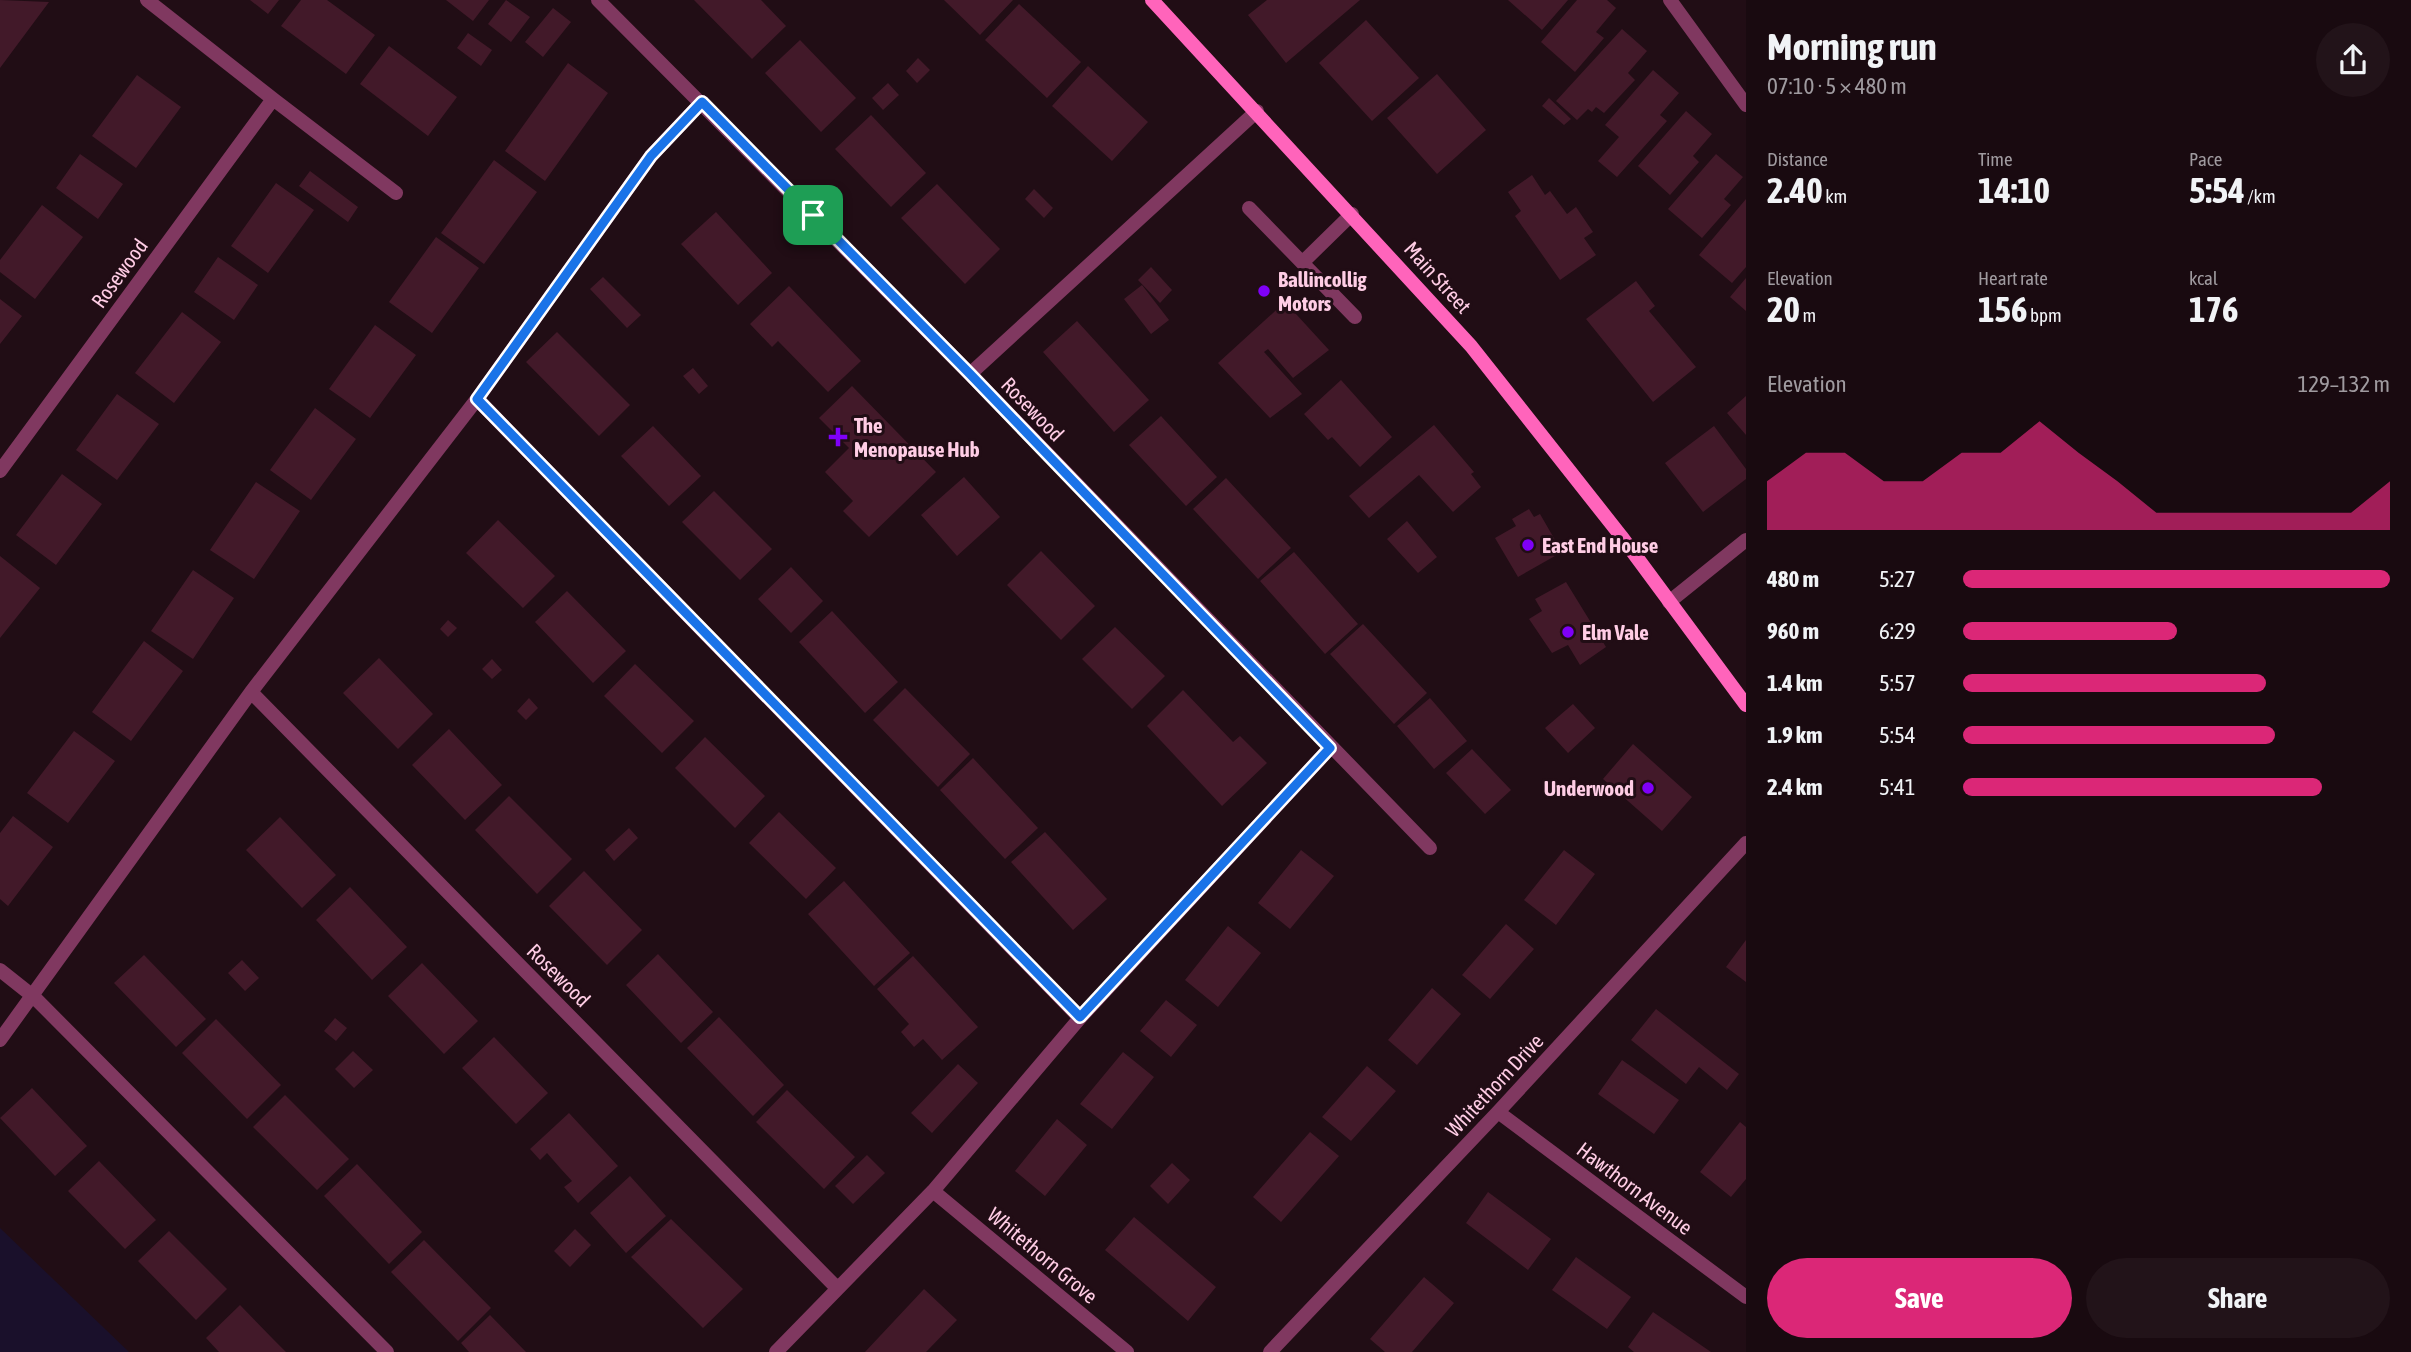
<!DOCTYPE html>
<html lang="en">
<head>
<meta charset="utf-8">
<style>
  body { margin:0; font-family:"Asap Condensed",sans-serif; background:#221319; color:#f1f3f6; height:100vh; display:flex; flex-direction:column; font-size:26px; white-space:nowrap }
  * { box-sizing:border-box; margin:0 }
  p { font-size:23px; color:#9f9a9f }
  .icon { flex:none; width:38px; height:38px; fill:none; stroke:currentColor; stroke-width:2; stroke-linecap:round; stroke-linejoin:round }
  .map { position:relative; flex:1; overflow:hidden }
  .sheet { display:flex; flex-direction:column; background:#190a10; width:665px }
  .sheet>* { flex:none }
  .pin { position:absolute; display:grid; place-items:center; width:60px; height:60px; color:#fff; margin:-30px; border-radius:14px; box-shadow:0 4px 10px #0006 }
  .round { display:grid; place-items:center; flex:none; width:74px; height:74px; border-radius:37px; background:#221319 }
  .overview { display:flex; align-items:center; justify-content:space-between; height:119px; padding:0 21px }
  h1 { font-size:38px; font-weight:700; line-height:52px }
  .stats { display:grid; grid-template-columns:repeat(3,1fr); gap:10px; height:119px; padding:7px 21px }
  .stats div { display:grid; align-content:center }
  .stats b { font-size:35px; font-weight:700 }
  .stats small { font-size:19px; font-weight:400 }
  .stats p { font-size:19px }
  .chart { height:196px; padding:14px 21px }
  .chart p { display:flex; justify-content:space-between }
  .chart svg { width:100%; height:126px; margin-top:7px; fill:#db2777; opacity:.7 }
  .action { display:flex; gap:14px; margin-top:auto; padding:14px 21px }
  .action a { flex:1; height:80px; border-radius:42px; background:#db2777; color:#fff; font-size:28px; font-weight:700; line-height:80px; text-align:center }
  .action a+a { background:#221319; color:#f1f3f6 }
  ul { padding:0 21px; list-style:none; font-size:23px }
  li { display:grid; grid-template-columns:112px 84px 1fr; align-items:center; height:52px }
  li i { height:18px; border-radius:9px; background:#db2777 }
  main { display:flex; flex:1; min-height:0 }
  .map>svg:first-child { display:block }
</style>
</head>
<body>
<main>
<div class="map">
<svg width="1746" height="1352" viewBox="0 0 1746 1352">
  <rect width="100%" height="100%" fill="#210d15"/>
  <path fill="#1a102b" d="M 0,1228 L 129,1352 L 0,1352 Z"/>
  <path fill="#421929" d="M 0,0 L 49,2 L 0,68 Z
    M 250,0 L 279,0 L 268,14 Z
    M 301,0 L 327,0 L 375,35 L 346,74 L 281,26 Z
    M 446,0 L 489,0 L 473,21 Z
    M 506,0 L 530,17 L 511,42 L 488,24 Z
    M 694,0 L 761,0 L 786,26 L 752,59 Z
    M 944,0 L 1013,0 L 980,35 Z
    M 1267,0 L 1360,0 L 1286,63 L 1248,15 Z
    M 1508,0 L 1568,0 L 1542,30 Z
    M 1577,0 L 1607,0 L 1616,8 L 1596,32 L 1604,38 L 1575,72 L 1541,42 Z
    M 1019,4 L 1081,62 L 1047,98 L 985,40 Z
    M 553,8 L 571,22 L 543,57 L 525,42 Z
    M 1366,20 L 1419,78 L 1372,121 L 1319,63 Z
    M 1622,29 L 1647,51 L 1628,73 L 1635,80 L 1604,113 L 1596,107 L 1592,112 L 1588,109 L 1577,120 L 1556,101 Z
    M 468,33 L 492,50 L 481,66 L 457,48 Z
    M 800,40 L 856,98 L 821,132 L 765,73 Z
    M 389,46 L 457,97 L 428,136 L 360,84 Z
    M 918,58 L 930,70 L 917,83 L 906,71 Z
    M 568,63 L 608,93 L 545,181 L 505,151 Z
    M 1088,66 L 1148,122 L 1112,161 L 1052,106 Z
    M 1653,70 L 1679,93 L 1660,115 L 1667,121 L 1617,177 L 1598,161 L 1619,137 L 1605,125 Z
    M 1437,74 L 1486,130 L 1437,174 L 1387,118 Z
    M 137,75 L 181,107 L 136,168 L 92,136 Z
    M 888,83 L 899,95 L 883,110 L 872,98 Z
    M 1549,98 L 1571,119 L 1564,125 L 1542,106 Z
    M 1686,111 L 1712,134 L 1693,156 L 1699,162 L 1670,195 L 1638,166 Z
    M 871,115 L 926,173 L 891,207 L 835,149 Z
    M 80,154 L 123,184 L 98,219 L 56,188 Z
    M 1716,154 L 1743,177 L 1724,199 L 1731,205 L 1702,238 L 1668,209 Z
    M 494,160 L 537,192 L 484,264 L 441,233 Z
    M 310,171 L 358,207 L 348,222 L 299,186 Z
    M 1532,175 L 1545,195 L 1550,191 L 1567,214 L 1576,207 L 1593,232 L 1584,238 L 1596,255 L 1560,280 L 1515,216 L 1521,211 L 1508,192 Z
    M 276,183 L 314,210 L 268,273 L 231,246 Z
    M 937,184 L 1000,249 L 965,284 L 901,218 Z
    M 1034,189 L 1053,208 L 1044,218 L 1025,199 Z
    M 1746,199 L 1746,267 L 1732,283 L 1699,255 Z
    M 42,205 L 83,237 L 35,299 L 0,272 L 0,260 Z
    M 716,212 L 772,273 L 738,305 L 681,244 Z
    M 436,237 L 479,268 L 432,333 L 389,302 Z
    M 218,257 L 258,285 L 234,320 L 194,292 Z
    M 1151,267 L 1172,290 L 1160,303 L 1138,280 Z
    M 603,277 L 641,315 L 627,328 L 590,289 Z
    M 1746,278 L 1746,311 L 1730,297 Z
    M 1636,281 L 1655,306 L 1649,311 L 1696,367 L 1653,402 L 1586,319 Z
    M 1142,285 L 1169,320 L 1151,334 L 1124,299 Z
    M 789,286 L 861,361 L 828,392 L 778,341 L 772,347 L 750,324 Z
    M 0,299 L 22,316 L 0,344 Z
    M 1285,302 L 1329,350 L 1293,378 L 1268,349 L 1264,352 L 1302,394 L 1270,418 L 1218,363 Z
    M 182,312 L 221,342 L 174,403 L 135,373 Z
    M 1077,321 L 1149,400 L 1114,432 L 1043,352 Z
    M 375,325 L 416,355 L 370,418 L 329,389 Z
    M 557,332 L 630,405 L 599,436 L 526,362 Z
    M 693,368 L 708,386 L 699,394 L 683,376 Z
    M 1341,380 L 1392,437 L 1360,467 L 1332,437 L 1328,440 L 1304,414 Z
    M 852,386 L 936,472 L 869,537 L 843,511 L 853,501 L 825,472 L 849,448 L 819,418 Z
    M 117,394 L 159,424 L 117,480 L 76,450 Z
    M 1746,396 L 1746,435 L 1727,413 Z
    M 315,408 L 356,439 L 311,500 L 270,470 Z
    M 1161,416 L 1217,477 L 1186,506 L 1129,445 Z
    M 1434,425 L 1474,472 L 1471,474 L 1481,487 L 1453,512 L 1419,475 L 1369,518 L 1349,496 Z
    M 653,426 L 701,476 L 669,506 L 621,456 Z
    M 1714,426 L 1746,469 L 1746,479 L 1703,512 L 1665,463 Z
    M 62,474 L 102,504 L 56,565 L 16,535 Z
    M 964,477 L 1000,517 L 957,556 L 921,515 Z
    M 1226,478 L 1291,548 L 1258,579 L 1193,509 Z
    M 256,482 L 300,511 L 254,579 L 210,550 Z
    M 714,491 L 772,549 L 740,580 L 682,522 Z
    M 1529,509 L 1534,517 L 1540,514 L 1562,552 L 1518,577 L 1495,538 L 1516,526 L 1512,519 Z
    M 498,520 L 555,576 L 523,608 L 466,553 Z
    M 1407,521 L 1437,557 L 1418,573 L 1387,539 Z
    M 1041,551 L 1095,606 L 1061,640 L 1007,585 Z
    M 1294,552 L 1358,624 L 1325,654 L 1260,581 Z
    M 0,556 L 40,588 L 0,638 Z
    M 791,567 L 823,601 L 791,633 L 758,599 Z
    M 193,570 L 234,598 L 193,659 L 151,631 Z
    M 1566,582 L 1606,647 L 1580,665 L 1568,645 L 1552,653 L 1529,619 L 1542,611 L 1535,599 Z
    M 567,591 L 626,651 L 593,683 L 535,622 Z
    M 832,611 L 898,682 L 865,713 L 799,642 Z
    M 448,620 L 457,628 L 448,637 L 440,629 Z
    M 1363,624 L 1427,693 L 1394,724 L 1330,654 Z
    M 1115,627 L 1165,676 L 1132,709 L 1082,659 Z
    M 144,641 L 183,671 L 131,741 L 92,712 Z
    M 379,658 L 433,714 L 398,749 L 343,693 Z
    M 492,659 L 502,670 L 492,679 L 482,669 Z
    M 635,664 L 694,721 L 662,753 L 604,696 Z
    M 905,688 L 970,754 L 938,787 L 873,720 Z
    M 1183,690 L 1233,742 L 1240,736 L 1267,763 L 1222,806 L 1147,726 Z
    M 529,698 L 538,708 L 526,720 L 517,711 Z
    M 1430,698 L 1467,741 L 1434,769 L 1397,726 Z
    M 1573,704 L 1595,728 L 1568,753 L 1545,728 Z
    M 449,729 L 502,785 L 465,820 L 412,765 Z
    M 74,731 L 115,761 L 68,823 L 27,793 Z
    M 705,737 L 765,796 L 735,828 L 675,768 Z
    M 1633,744 L 1692,797 L 1662,831 L 1603,779 Z
    M 1472,749 L 1511,790 L 1485,814 L 1446,773 Z
    M 973,758 L 1038,828 L 1005,859 L 940,790 Z
    M 509,796 L 572,859 L 537,894 L 475,830 Z
    M 779,812 L 836,868 L 806,899 L 749,843 Z
    M 13,816 L 53,847 L 8,906 L 0,899 L 0,833 Z
    M 280,817 L 336,875 L 302,908 L 246,850 Z
    M 629,828 L 638,838 L 614,861 L 605,850 Z
    M 1045,832 L 1107,899 L 1073,930 L 1011,862 Z
    M 1301,850 L 1334,876 L 1290,929 L 1258,903 Z
    M 1564,850 L 1595,874 L 1556,925 L 1524,900 Z
    M 584,871 L 642,930 L 607,965 L 549,906 Z
    M 844,881 L 910,953 L 874,986 L 808,914 Z
    M 350,887 L 407,947 L 372,980 L 316,920 Z
    M 1506,924 L 1534,949 L 1490,999 L 1462,975 Z
    M 1228,926 L 1261,953 L 1218,1007 L 1185,980 Z
    M 1746,940 L 1746,982 L 1726,967 Z
    M 658,954 L 713,1012 L 681,1043 L 626,985 Z
    M 144,955 L 206,1019 L 176,1047 L 114,983 Z
    M 913,956 L 978,1027 L 942,1060 L 923,1039 L 914,1047 L 901,1032 L 909,1024 L 877,989 Z
    M 242,960 L 259,978 L 245,991 L 228,973 Z
    M 422,963 L 478,1021 L 444,1054 L 388,996 Z
    M 1432,988 L 1461,1014 L 1417,1065 L 1388,1040 Z
    M 1166,1000 L 1197,1025 L 1171,1057 L 1140,1031 Z
    M 1656,1009 L 1739,1074 L 1727,1090 L 1699,1067 L 1686,1084 L 1631,1040 Z
    M 719,1017 L 784,1085 L 753,1116 L 687,1048 Z
    M 335,1018 L 347,1028 L 336,1041 L 324,1031 Z
    M 216,1019 L 281,1085 L 247,1119 L 182,1053 Z
    M 494,1037 L 548,1093 L 516,1124 L 462,1068 Z
    M 353,1051 L 373,1070 L 354,1088 L 335,1069 Z
    M 1123,1052 L 1154,1077 L 1112,1129 L 1080,1104 Z
    M 1622,1060 L 1679,1100 L 1654,1134 L 1598,1094 Z
    M 958,1064 L 978,1083 L 932,1133 L 911,1113 Z
    M 1367,1066 L 1396,1091 L 1351,1141 L 1322,1117 Z
    M 32,1088 L 87,1146 L 55,1176 L 0,1118 Z
    M 787,1090 L 855,1157 L 824,1189 L 756,1122 Z
    M 285,1095 L 349,1159 L 317,1190 L 253,1127 Z
    M 569,1113 L 618,1166 L 578,1203 L 564,1187 L 572,1181 L 561,1169 L 547,1153 L 540,1160 L 530,1149 Z
    M 1057,1119 L 1087,1145 L 1045,1196 L 1015,1171 Z
    M 1740,1122 L 1746,1127 L 1746,1179 L 1731,1197 L 1700,1172 Z
    M 1310,1132 L 1339,1156 L 1281,1222 L 1253,1197 Z
    M 867,1155 L 885,1173 L 853,1204 L 835,1186 Z
    M 99,1161 L 156,1220 L 125,1249 L 68,1191 Z
    M 1172,1163 L 1190,1180 L 1168,1204 L 1150,1186 Z
    M 357,1164 L 422,1232 L 389,1264 L 324,1196 Z
    M 630,1176 L 666,1216 L 626,1253 L 590,1213 Z
    M 1488,1192 L 1551,1239 L 1528,1270 L 1466,1223 Z
    M 1134,1217 L 1216,1287 L 1188,1321 L 1105,1250 Z
    M 671,1219 L 743,1289 L 703,1328 L 631,1257 Z
    M 575,1229 L 591,1245 L 570,1267 L 554,1251 Z
    M 169,1231 L 227,1289 L 196,1320 L 138,1261 Z
    M 424,1240 L 491,1308 L 458,1341 L 391,1272 Z
    M 1576,1257 L 1631,1297 L 1607,1329 L 1552,1290 Z
    M 1424,1277 L 1454,1303 L 1412,1352 L 1385,1352 L 1370,1339 Z
    M 924,1289 L 957,1320 L 926,1352 L 865,1352 Z
    M 240,1305 L 273,1339 L 286,1352 L 219,1352 L 206,1338 Z
    M 1653,1312 L 1711,1352 L 1634,1352 L 1628,1347 Z
    M 490,1315 L 526,1352 L 469,1352 L 461,1343 Z"/>
  <g fill="none" stroke-linecap="round" stroke-linejoin="round">
    <path stroke="#803860" stroke-width="14" d="M 1249,208 L 1355,317
      M 1303,262 L 1352,214"/>
    <path stroke="#803860" stroke-width="14" d="M 598,0 L 970,374 L 1430,848
      M 1670,0 L 1746,105
      M 273,99 L 396,193
      M 970,374 L 1257,111
      M 477,399 L 1080,1018
      M 0,471 L 273,99 L 147,0
      M 1669,602 L 1746,540
      M 251,692 L 836,1287
      M 0,970 L 34,997 L 387,1352
      M 0,1040 L 251,692 L 477,399 L 651,156 L 702,102
      M 1498,1112 L 1746,1297
      M 933,1191 L 1127,1352
      M 776,1352 L 933,1191 L 1080,1018 L 1330,748
      M 1270,1352 L 1498,1112 L 1746,843"/>
    <path stroke="#ff64bb" stroke-width="14" d="M 1152,0 L 1471,346 L 1621,536 L 1746,705"/>
  </g>
  <g fill="none" stroke-linecap="round" stroke-linejoin="round">
    <defs>
      <path id="route" d="M 702,102 L 970,374 L 1330,748 L 1080,1017 L 477,399 L 651,156 Z"/>
    </defs>
    <use href="#route" stroke="#fff" stroke-width="14"/>
    <use href="#route" stroke="#1a73e8" stroke-width="9"/>
  </g>
  <g fill="#7f00f8" stroke="#210d15" stroke-width="2.5">
    <circle cx="1264" cy="291" r="7"/>
    <path d="M834.5 426.5h7v7h7v7h-7v7h-7v-7h-7v-7h7z"/>
    <circle cx="1528" cy="545" r="7"/>
    <circle cx="1568" cy="632" r="7"/>
    <circle cx="1648" cy="788" r="7"/>
  </g>
  <g text-anchor="middle" dominant-baseline="central" stroke-width="6" stroke-linejoin="round" paint-order="stroke">
    <g font-size="21" fill="#ffcde5" stroke="#210d15">
      <text transform="translate(119 273) rotate(-54)">Rosewood</text>
      <text transform="translate(1438 277) rotate(48)">Main Street</text>
      <text transform="translate(1033 409) rotate(46)">Rosewood</text>
      <text transform="translate(559 975) rotate(45)">Rosewood</text>
      <text transform="translate(1494 1085) rotate(-47)">Whitethorn Drive</text>
      <text transform="translate(1635 1188) rotate(37)">Hawthorn Avenue</text>
      <text transform="translate(1043 1255) rotate(40)">Whitethorn Grove</text>
    </g>
    <g font-size="21" font-weight="bold" fill="#ffcde5" stroke="#210d15" text-anchor="start">
      <text x="1278" y="279">Ballincollig<tspan x="1278" dy="24">Motors</tspan></text>
      <text x="854" y="425">The<tspan x="854" dy="24">Menopause Hub</tspan></text>
      <text x="1542" y="545">East End House</text>
      <text x="1582" y="632">Elm Vale</text>
      <text x="1634" y="788" text-anchor="end">Underwood</text>
    </g>
  </g>
</svg>
<div class="pin" style="left:813px;top:215px;background:#1e9e55"><svg class="icon" aria-label="arrive" viewBox="0 0 24 24"><path d="M6 21V4h12l-3 4 3 4H6"/></svg></div>
</div>
<section class="sheet">
<div class="overview"><div><h1>Morning run</h1><p>07:10 · 5 × 480 m</p></div><a class="round"><svg class="icon" aria-label="share" viewBox="0 0 24 24"><path d="M12 15V3M7 8l5-5 5 5M5 13v7h14v-7"/></svg></a></div>
<div class="stats">
<div><p>Distance</p><b>2.40<small> km</small></b></div>
<div><p>Time</p><b>14:10</b></div>
<div><p>Pace</p><b>5:54<small> /km</small></b></div>
</div>
<div class="stats">
<div><p>Elevation</p><b>20<small> m</small></b></div>
<div><p>Heart rate</p><b>156<small> bpm</small></b></div>
<div><p>kcal</p><b>176</b></div>
</div>
<div class="chart"><p><span>Elevation</span>129–132 m</p>
<svg viewBox="0 0 160 44" preserveAspectRatio="none"><path d="M0 44V27L10 17L20 17L30 27L40 27L50 17L60 17L70 6L80 17L90 27L100 38L110 38L120 38L130 38L140 38L150 38L160 27V44z"/></svg>
</div>
<ul>
<li><b>480 m</b>5:27<i style="width:100%"></i></li>
<li><b>960 m</b>6:29<i style="width:50%"></i></li>
<li><b>1.4 km</b>5:57<i style="width:71%"></i></li>
<li><b>1.9 km</b>5:54<i style="width:73%"></i></li>
<li><b>2.4 km</b>5:41<i style="width:84%"></i></li>
</ul>
<div class="action"><a>Save</a><a>Share</a></div>
</section>
</main>
</body>
</html>
